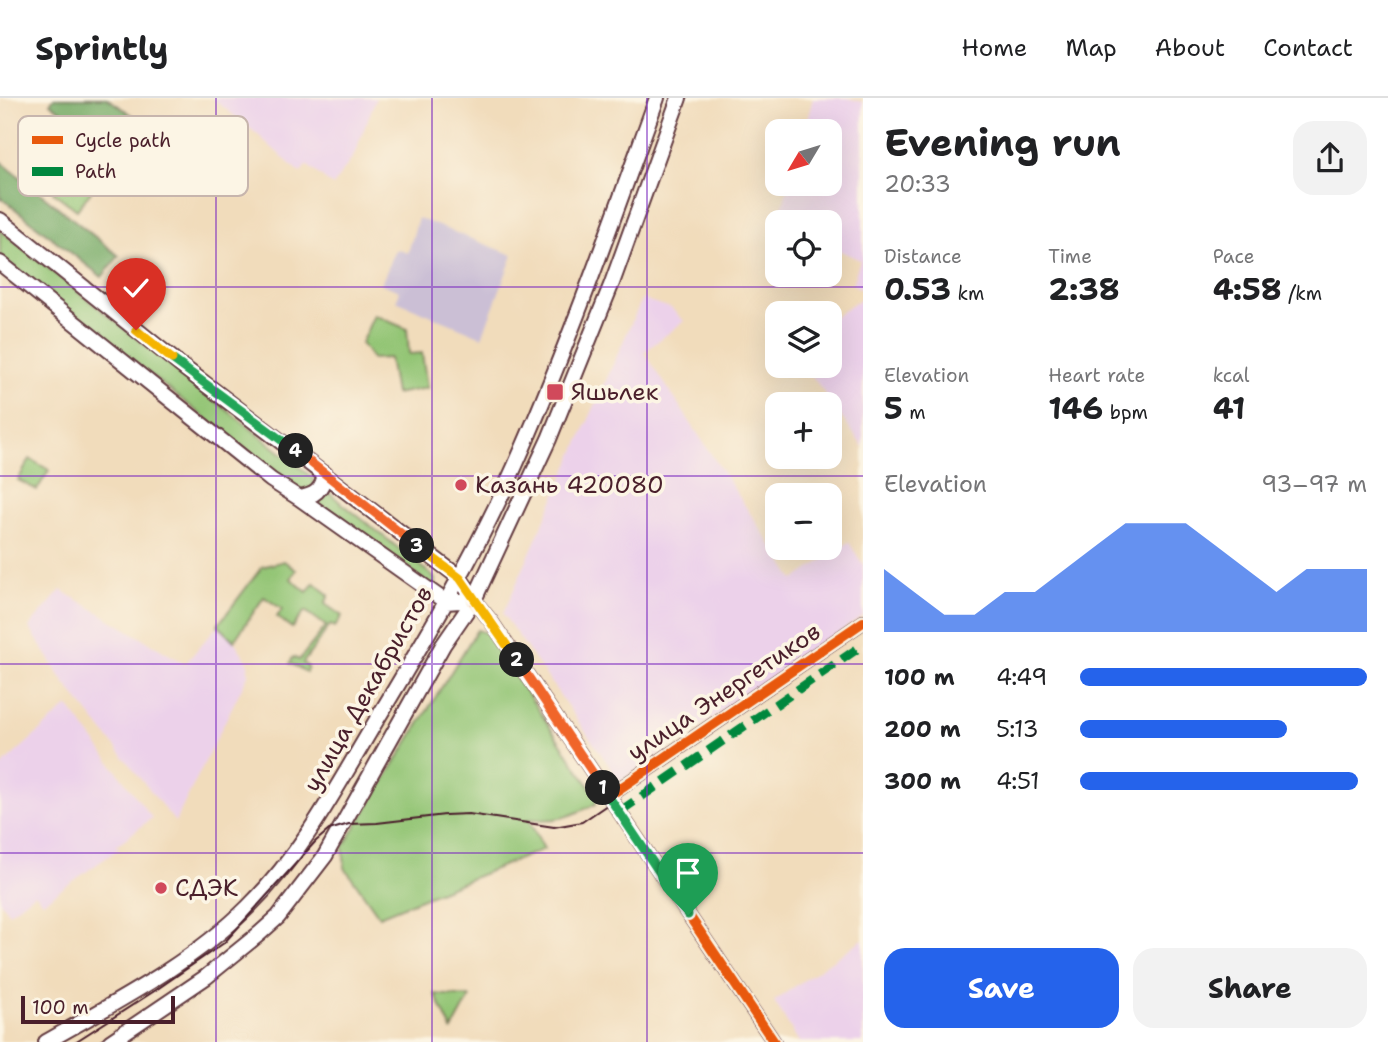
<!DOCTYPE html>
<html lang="en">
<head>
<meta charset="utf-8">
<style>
  body { margin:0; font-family:"Shantell Sans",sans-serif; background:#f2f2f2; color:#202124; height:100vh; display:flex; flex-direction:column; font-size:26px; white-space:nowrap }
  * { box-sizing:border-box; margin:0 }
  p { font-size:23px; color:#757577 }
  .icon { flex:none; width:38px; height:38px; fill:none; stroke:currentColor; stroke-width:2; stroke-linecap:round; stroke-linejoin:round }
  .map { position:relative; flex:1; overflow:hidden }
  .drawer { display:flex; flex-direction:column; background:#fff; width:525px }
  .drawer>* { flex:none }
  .needle { width:46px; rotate:232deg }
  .controls { position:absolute; left:765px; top:21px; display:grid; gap:14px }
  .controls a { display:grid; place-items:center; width:77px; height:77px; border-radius:14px; background:#fff; box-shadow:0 7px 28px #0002; font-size:35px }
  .scale { position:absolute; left:21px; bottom:18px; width:154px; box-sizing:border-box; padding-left:7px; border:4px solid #4a1f2b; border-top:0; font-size:19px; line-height:24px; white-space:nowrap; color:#4a1f2b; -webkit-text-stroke:5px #fcf5e5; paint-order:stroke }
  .pin { position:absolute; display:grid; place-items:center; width:60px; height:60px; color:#fff; margin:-72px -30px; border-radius:50% 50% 50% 0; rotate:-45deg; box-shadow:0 0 7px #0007 }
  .pin .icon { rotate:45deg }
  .km { position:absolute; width:35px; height:35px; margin:-18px; border-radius:50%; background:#222; color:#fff; font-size:19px; line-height:35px; text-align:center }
  .round { display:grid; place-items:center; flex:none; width:74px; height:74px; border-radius:21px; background:#f2f2f2 }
  .summary { display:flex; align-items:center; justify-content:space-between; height:119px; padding:0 21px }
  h1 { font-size:38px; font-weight:700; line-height:52px }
  .metrics { display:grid; grid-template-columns:repeat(3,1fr); gap:10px; height:119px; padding:7px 21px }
  .metrics div { display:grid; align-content:center }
  .metrics b { font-size:30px; font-weight:700 }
  .metrics small { font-size:19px; font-weight:400 }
  .metrics p { font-size:19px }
  .chart { height:196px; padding:14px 21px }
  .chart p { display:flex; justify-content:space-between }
  .chart svg { width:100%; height:126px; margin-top:7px; fill:#2563eb; opacity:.7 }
  .action { display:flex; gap:14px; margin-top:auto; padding:14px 21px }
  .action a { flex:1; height:80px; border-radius:21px; background:#2563eb; color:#fff; font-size:28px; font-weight:700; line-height:80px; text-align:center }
  .action a+a { background:#f2f2f2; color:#202124 }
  ul { padding:0 21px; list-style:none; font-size:23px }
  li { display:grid; grid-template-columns:112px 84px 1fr; align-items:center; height:52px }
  li i { height:18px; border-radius:9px; background:#2563eb }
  header { display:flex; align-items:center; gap:42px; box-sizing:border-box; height:98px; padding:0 35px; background:#fff; border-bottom:2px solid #e0e0e0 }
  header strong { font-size:33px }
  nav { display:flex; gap:38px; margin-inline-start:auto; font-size:24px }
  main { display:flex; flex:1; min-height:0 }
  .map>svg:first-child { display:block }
</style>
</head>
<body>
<header>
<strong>Sprintly</strong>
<nav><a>Home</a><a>Map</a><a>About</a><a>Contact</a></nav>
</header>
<main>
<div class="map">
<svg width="863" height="944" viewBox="0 0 863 944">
  <rect width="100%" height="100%" fill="#fcf5e5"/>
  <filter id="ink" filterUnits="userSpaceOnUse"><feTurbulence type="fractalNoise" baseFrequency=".0143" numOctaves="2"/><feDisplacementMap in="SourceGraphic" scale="14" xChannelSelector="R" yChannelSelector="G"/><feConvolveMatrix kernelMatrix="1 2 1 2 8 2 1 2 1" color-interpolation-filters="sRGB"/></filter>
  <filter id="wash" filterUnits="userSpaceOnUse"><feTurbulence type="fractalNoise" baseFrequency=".00686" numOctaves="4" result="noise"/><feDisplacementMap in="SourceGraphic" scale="28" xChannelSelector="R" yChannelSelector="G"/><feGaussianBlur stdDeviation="1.57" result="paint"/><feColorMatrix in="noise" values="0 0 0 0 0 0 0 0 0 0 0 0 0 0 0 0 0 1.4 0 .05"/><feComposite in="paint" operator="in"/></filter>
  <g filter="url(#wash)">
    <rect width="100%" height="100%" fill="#f1dcbb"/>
    <path fill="#ecd1ea" d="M 212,0 L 376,0 L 354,57 L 333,88 L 307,67 L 300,75 L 257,36 Z
      M 813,0 L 848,0 L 863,4 L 863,192 L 852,186 L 860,162 L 830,148 L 830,124 L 783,124 L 779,121 L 789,86 L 830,86 L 830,33 L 804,33 Z
      M 863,199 L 863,349 L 805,268 L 830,268 L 830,222 Z
      M 642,201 L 671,210 L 684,223 L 644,254 L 794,482 L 849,444 L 863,467 L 863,518 L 620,683 L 503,516 Z
      M 61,492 L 185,566 L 218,527 L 234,543 L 248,564 L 248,577 L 175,724 L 64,584 L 29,529 Z
      M 68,608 L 152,720 L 116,748 L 120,750 L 43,804 L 35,795 L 9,815 L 0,803 L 0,669 Z
      M 863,841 L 863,944 L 799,944 L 774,903 Z"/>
    <path fill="#cbbfd5" d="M 418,120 L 513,157 L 482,239 L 396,203 L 400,193 L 381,186 L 396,151 L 408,155 Z"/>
    <path fill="#93c575" stroke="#6e7250" stroke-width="2" d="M 91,43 L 115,61 L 77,112 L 53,94 Z
      M 0,132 L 313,380 L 315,389 L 300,395 L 0,158 Z
      M 374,217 L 407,231 L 409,256 L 422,255 L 427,290 L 395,296 L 389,260 L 372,261 L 361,245 Z
      M 30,361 L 49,372 L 37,392 L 18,382 Z
      M 324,391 L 426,472 L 435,481 L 436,487 L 433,489 L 313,405 L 319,404 L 324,399 Z
      M 284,463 L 296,472 L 291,481 L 307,494 L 314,485 L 329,497 L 325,506 L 342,518 L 335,529 L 330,527 L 303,565 L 308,569 L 306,574 L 290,565 L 293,559 L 299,562 L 326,528 L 305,513 L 292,530 L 277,519 L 282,511 L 264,499 L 234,543 L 218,527 L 262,469 Z
      M 477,532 L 487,535 L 596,698 L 596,706 C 568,719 559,724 528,721 L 544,751 L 379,818 L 345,770 L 343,749 Z
      M 435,896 L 470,899 L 452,932 Z"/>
    <path fill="#76aa66" stroke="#606448" stroke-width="2" d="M 54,0 L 107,0 L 172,44 L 145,76 L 50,5 Z
      M 0,63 L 119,158 L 102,179 L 0,99 Z"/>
  </g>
  <g filter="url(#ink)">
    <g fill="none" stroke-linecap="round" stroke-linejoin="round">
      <defs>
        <path id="minor" d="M 474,502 L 491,523 L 774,944
          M 609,698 L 863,524"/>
        <path id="major" d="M 0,122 L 179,266 L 460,480 L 474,502
          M 0,165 L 271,382 L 299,400 L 446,504 L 474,502
          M 299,400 C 315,398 322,392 325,376
          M 46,944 C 114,905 192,865 248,809 C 302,756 338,687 376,623 C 429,535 481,447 522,352 C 572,237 614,118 657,0
          M 110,944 L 206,879 L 259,836 L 278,819 L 325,758 L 443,547 L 474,502 L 549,341 L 612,185 L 679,0"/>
      </defs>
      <use href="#minor" stroke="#633b41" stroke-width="16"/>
      <use href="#major" stroke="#633b41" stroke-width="18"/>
      <use href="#minor" stroke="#fff" stroke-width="12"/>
      <use href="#major" stroke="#fff" stroke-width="14"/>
      <path stroke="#4a1f2b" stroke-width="2" d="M 75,944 L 156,892 L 224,845 L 316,743 L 329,732 L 349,726 L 377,725 L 445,717 L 469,716 L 554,729 L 582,724 L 863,532"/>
      <path stroke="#00873e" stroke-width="9" stroke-dasharray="18 9" stroke-linecap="butt" d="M 619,714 L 863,547"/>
      <defs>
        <path id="cycleway" d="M 474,502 L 491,523 L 774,944
          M 609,698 L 863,524"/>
      </defs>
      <use href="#cycleway" stroke="#fcf5e5" stroke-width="15"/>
      <use href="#cycleway" stroke="#e8590c" stroke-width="10"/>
    </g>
  </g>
  <g fill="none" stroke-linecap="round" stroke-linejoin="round" filter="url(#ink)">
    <defs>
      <path id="split-1" d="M 603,690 L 688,817"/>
      <path id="split-2" d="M 517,562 L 603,690"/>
      <path id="split-3" d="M 417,448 L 460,480 L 517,562"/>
      <path id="split-4" d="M 296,353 L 417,448"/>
      <path id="split-5" d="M 172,261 L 296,353"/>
      <path id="split-6" d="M 136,232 L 172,261"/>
    </defs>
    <use href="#split-1" stroke="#fff" stroke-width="14"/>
    <use href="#split-2" stroke="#fff" stroke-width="14"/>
    <use href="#split-3" stroke="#fff" stroke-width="14"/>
    <use href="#split-4" stroke="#fff" stroke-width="14"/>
    <use href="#split-5" stroke="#fff" stroke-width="14"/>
    <use href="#split-6" stroke="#fff" stroke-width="14"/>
    <use href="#split-1" stroke="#22a559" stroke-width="9"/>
    <use href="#split-2" stroke="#f0652b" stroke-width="9"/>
    <use href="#split-3" stroke="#f5b400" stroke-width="9"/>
    <use href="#split-4" stroke="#f0652b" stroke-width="9"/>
    <use href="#split-5" stroke="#22a559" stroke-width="9"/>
    <use href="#split-6" stroke="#f5b400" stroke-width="9"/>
  </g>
  <path fill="none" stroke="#7b2cbf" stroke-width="2" stroke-opacity="0.55" d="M 216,0 L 216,944M 432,0 L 432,944M 647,0 L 647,944M 0,189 L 863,189M 0,378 L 863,378M 0,566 L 863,566M 0,755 L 863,755"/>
  <g fill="#d1495b" stroke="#fcf5e5" stroke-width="2.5">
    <rect x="546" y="285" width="18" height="18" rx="3.5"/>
    <circle cx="461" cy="387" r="7"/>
    <circle cx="161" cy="790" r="7"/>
  </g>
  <g text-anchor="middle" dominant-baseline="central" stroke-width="7" stroke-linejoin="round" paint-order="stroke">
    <g font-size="24" fill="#4a1f2b" stroke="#fcf5e5" text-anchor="start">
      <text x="571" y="294">Яшьлек</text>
      <text x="475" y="387">Казань 420080</text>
      <text x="175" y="790">СДЭК</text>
    </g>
    <g font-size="24" fill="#4a1f2b" stroke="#fcf5e5">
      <text transform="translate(368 591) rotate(-60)">улица Декабристов</text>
      <text transform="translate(724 594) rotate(-34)">улица Энергетиков</text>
    </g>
  </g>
  <rect x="18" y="18" width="230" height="80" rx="10" fill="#fcf5e5" stroke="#c7b5ad" stroke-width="2"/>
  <rect x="32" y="38" width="31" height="8" fill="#e8590c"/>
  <rect x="32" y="69" width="31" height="9" fill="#00873e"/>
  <g font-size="19" fill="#4a1f2b">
    <text x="75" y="49">Cycle path</text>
    <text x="75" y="80">Path</text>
  </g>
</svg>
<div class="controls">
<a><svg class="needle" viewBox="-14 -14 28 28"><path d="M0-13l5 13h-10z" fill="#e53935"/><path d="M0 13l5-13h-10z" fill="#757577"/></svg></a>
<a><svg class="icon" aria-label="locate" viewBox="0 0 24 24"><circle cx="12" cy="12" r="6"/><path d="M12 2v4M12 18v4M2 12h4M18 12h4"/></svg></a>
<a><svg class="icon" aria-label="layers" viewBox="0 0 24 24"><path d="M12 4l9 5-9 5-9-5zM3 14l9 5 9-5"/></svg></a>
<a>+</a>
<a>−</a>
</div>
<div class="scale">100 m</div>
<div class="pin" style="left:688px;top:817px;background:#1e9e55"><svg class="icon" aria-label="arrive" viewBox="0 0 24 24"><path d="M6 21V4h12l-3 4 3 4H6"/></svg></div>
<div class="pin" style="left:136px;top:232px;background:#d93025"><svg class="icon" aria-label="check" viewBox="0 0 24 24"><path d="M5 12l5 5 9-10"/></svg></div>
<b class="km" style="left:603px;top:690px">1</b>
<b class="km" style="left:517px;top:562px">2</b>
<b class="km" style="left:417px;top:448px">3</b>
<b class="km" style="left:296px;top:353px">4</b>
</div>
<section class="drawer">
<div class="summary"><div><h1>Evening run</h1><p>20:33</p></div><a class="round"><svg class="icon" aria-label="share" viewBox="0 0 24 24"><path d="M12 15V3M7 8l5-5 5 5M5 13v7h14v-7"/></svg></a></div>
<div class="metrics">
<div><p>Distance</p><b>0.53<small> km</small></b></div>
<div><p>Time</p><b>2:38</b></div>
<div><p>Pace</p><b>4:58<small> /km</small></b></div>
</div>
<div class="metrics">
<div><p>Elevation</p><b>5<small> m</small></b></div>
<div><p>Heart rate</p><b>146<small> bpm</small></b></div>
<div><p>kcal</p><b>41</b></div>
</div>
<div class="chart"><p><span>Elevation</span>93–97 m</p>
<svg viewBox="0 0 160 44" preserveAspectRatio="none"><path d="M0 44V22L10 30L20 38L30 38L40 30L50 30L60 22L70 14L80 6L90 6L100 6L110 14L120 22L130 30L140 22L150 22L160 22V44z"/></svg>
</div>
<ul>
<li><b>100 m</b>4:49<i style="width:100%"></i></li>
<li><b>200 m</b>5:13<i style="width:72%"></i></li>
<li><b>300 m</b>4:51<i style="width:97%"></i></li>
</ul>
<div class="action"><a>Save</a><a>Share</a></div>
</section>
</main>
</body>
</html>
